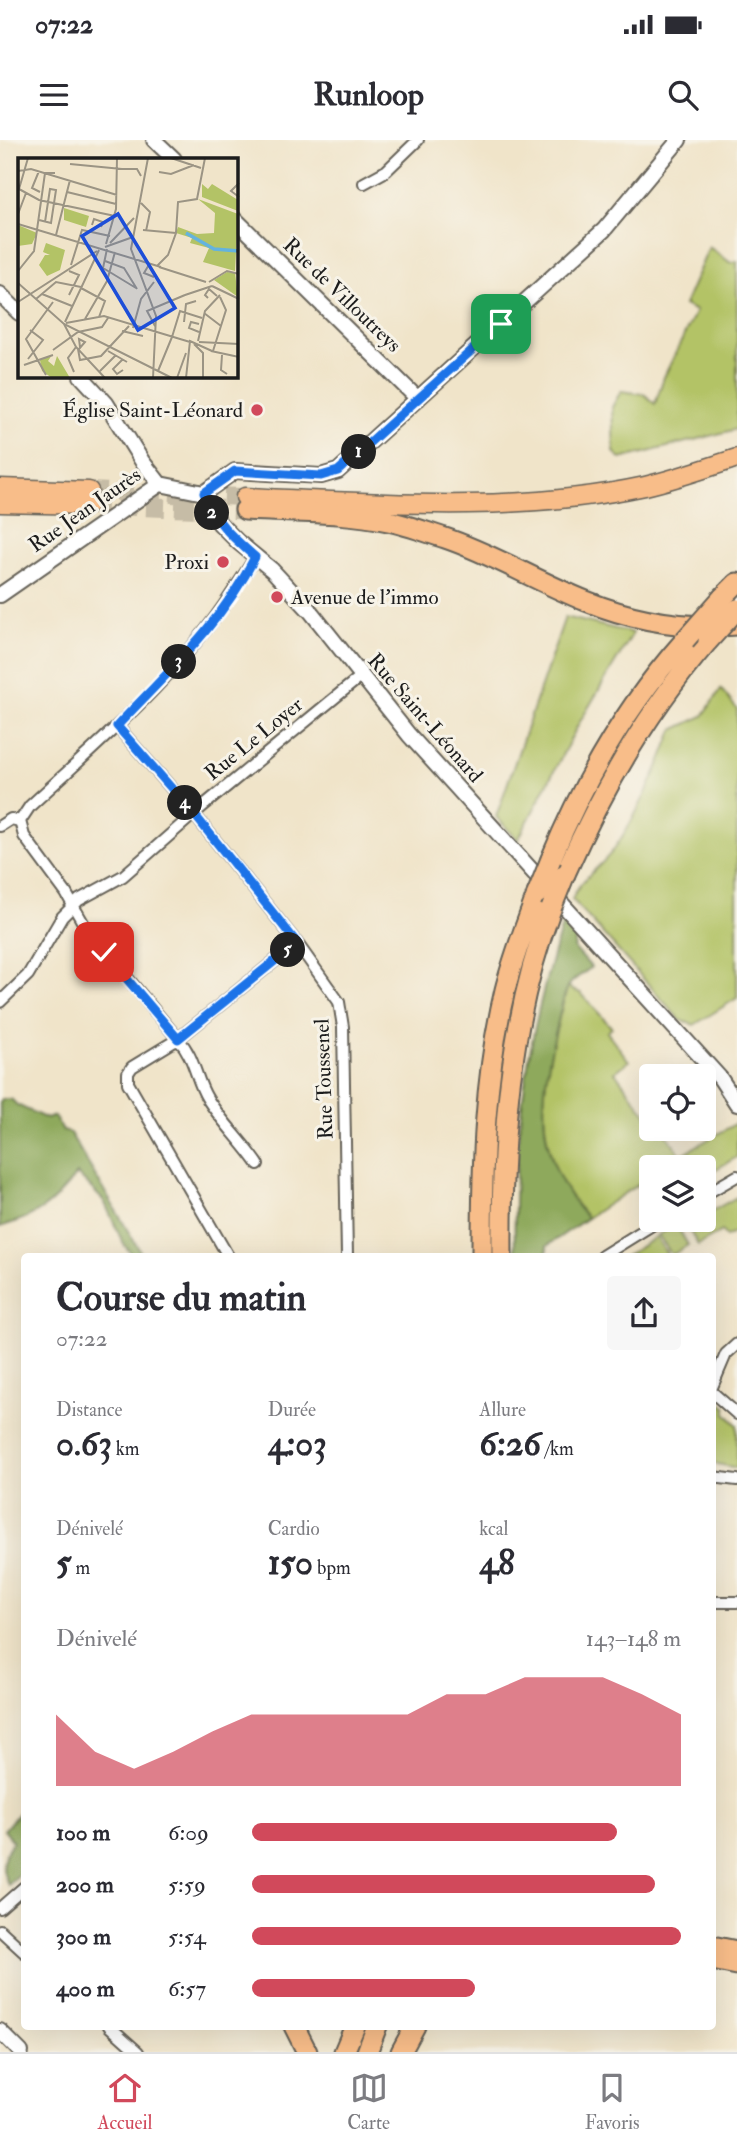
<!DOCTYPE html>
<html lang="fr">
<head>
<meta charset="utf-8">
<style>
  body { margin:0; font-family:"IM FELL Double Pica",serif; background:#f7f7f7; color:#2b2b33; height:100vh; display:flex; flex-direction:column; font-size:26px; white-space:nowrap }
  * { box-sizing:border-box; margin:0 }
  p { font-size:23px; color:#7c7c81 }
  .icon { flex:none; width:38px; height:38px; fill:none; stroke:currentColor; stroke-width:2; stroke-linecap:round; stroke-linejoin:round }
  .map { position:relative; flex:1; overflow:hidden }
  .sheet { position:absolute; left:21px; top:1113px; width:695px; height:777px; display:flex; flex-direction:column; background:#fff; border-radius:7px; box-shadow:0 7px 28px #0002 }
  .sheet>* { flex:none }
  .buttons { position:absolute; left:639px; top:924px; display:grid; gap:14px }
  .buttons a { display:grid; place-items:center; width:77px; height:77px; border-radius:7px; background:#fff; box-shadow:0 7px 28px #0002; font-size:35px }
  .pin { position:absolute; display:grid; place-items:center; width:60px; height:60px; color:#fff; margin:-30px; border-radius:14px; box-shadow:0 4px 10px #0006 }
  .km { position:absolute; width:35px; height:35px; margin:-18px; border-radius:50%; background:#222; color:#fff; font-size:19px; line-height:35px; text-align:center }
  .round { display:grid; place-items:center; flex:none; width:74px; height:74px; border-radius:7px; background:#f7f7f7 }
  .overview { display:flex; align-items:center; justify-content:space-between; height:119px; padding:0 35px }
  h1 { font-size:38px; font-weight:800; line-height:52px }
  .stats { display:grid; grid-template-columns:repeat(3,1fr); gap:10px; height:119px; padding:7px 35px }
  .stats div { display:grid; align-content:center }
  .stats b { font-size:35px; font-weight:800 }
  .stats small { font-size:19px; font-weight:400 }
  .stats p { font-size:19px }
  .chart { height:196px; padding:14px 35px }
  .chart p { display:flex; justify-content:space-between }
  .chart svg { width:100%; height:126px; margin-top:7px; fill:#d1495b; opacity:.7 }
  ul { padding:0 35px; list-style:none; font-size:23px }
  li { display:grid; grid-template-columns:112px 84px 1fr; align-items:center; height:52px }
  li i { height:18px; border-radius:9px; background:#d1495b }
  .status { display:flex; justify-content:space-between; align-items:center; height:49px; padding:0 35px; background:#fff; direction:ltr }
  .status svg { height:19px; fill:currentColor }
  header { display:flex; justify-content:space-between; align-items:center; height:91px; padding:0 35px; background:#fff; font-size:32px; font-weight:800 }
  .menu { display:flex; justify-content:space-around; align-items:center; height:98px; border-top:2px solid #e1e1e2; background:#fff; font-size:19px; color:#7c7c81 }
  .menu a { display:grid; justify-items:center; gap:4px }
  .menu .current { color:#d1495b }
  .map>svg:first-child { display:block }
</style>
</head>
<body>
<div class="status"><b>07:22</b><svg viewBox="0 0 49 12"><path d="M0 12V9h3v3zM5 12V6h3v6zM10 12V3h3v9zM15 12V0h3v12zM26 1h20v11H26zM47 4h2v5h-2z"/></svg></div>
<header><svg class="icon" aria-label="menu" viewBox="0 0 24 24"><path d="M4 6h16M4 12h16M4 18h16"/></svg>Runloop<svg class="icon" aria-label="search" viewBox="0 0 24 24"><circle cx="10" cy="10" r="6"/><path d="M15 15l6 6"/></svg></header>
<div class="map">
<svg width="737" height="1912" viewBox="0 0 737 1912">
  <rect width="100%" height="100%" fill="#f7f3e8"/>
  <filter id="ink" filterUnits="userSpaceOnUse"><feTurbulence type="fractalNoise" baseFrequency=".0143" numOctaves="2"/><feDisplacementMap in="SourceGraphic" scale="14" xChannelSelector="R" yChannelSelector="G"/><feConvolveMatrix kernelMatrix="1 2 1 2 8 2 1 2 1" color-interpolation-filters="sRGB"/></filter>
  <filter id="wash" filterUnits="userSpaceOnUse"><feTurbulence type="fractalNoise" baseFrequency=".00686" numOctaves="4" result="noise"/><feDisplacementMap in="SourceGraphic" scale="28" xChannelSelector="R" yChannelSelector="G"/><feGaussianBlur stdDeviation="1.57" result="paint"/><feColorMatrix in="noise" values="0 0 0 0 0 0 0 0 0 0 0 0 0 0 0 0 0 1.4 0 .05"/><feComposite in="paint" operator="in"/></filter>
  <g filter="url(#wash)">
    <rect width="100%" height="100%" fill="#f0e4c9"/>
    <path fill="#b3c366" stroke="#687041" stroke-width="2" d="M 709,107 L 731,123 L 737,121 L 737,289 L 621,319 L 614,312 L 612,267 L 621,251 L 644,254 L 655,264 L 664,237 L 696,171 L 684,165 Z
      M 565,477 L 633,493 L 578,585 L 518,700 L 496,677 Z
      M 721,549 L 737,569 L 737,858 L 694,885 L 680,880 L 572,759 C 580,738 601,728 614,709 C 637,676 659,628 673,590 L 703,576 Z
      M 568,845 L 572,850 L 581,853 L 612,888 L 607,892 L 629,921 L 615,932 L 651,981 L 651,989 L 657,989 L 660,994 L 664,991 L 681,1015 L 735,984 L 737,988 L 737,1017 L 704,1036 L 704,1027 L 686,1027 L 679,1016 L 663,1027 L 651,1027 L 651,1036 L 587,1078 C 522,1003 544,931 568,845 Z
      M 737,1057 L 737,1091 L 726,1097 L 722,1091 L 698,1105 L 683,1080 L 704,1080 L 704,1065 L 707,1063 L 712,1071 Z
      M 676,1085 L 688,1105 L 672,1115 L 658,1095 Z
      M 656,1097 L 668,1116 L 626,1116 Z
      M 723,1264 L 726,1268 L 726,1273 L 737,1285 L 737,1328 L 712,1323 L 712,1279 L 717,1265 Z"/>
    <path fill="#8ea95b" stroke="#55623c" stroke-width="2" d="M 566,781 L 577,794 L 574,808 L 591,827 C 585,833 575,838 570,844 C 563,852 559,880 556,890 C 538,963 535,1018 587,1078 L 547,1106 L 547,1116 L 515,1116 C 512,1003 527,891 563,783 Z
      M 2,959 L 11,959 L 17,965 L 47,979 L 54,976 L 63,991 L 70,993 L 143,1116 L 133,1116 L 123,1103 L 104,1061 L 77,1034 C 51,1066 40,1075 0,1087 L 0,963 Z
      M 24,1666 L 24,1730 L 8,1745 C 0,1726 1,1719 13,1701 L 4,1690 Z"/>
  </g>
  <g filter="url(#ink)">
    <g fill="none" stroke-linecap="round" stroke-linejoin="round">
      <path stroke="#c6bca6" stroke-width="18" stroke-dasharray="18 9" stroke-linecap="butt" d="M 89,351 L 245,357"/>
      <path stroke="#c6bca6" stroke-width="19" stroke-dasharray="19 10" stroke-linecap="butt" d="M 88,365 L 245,370"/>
      <defs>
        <path id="minor" d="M 364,43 L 386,31 L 418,0
          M 117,586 L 194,674 L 297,803 L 339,862 L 343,887 L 347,1116
          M 0,686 L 11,679 L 20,681
          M 0,862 L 28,835 L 62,777 L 79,760 L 123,736 L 203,666 L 360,537
          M 258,1024 C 242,1001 221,981 207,958 C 195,938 195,917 178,899 L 297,803
          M 704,1055 L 737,1036
          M 228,1116 L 128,943 L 128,933 L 132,927 L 178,899 L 86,788 L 66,753 L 24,696 L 20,681 L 30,666 C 102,600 179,535 232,453 C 240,441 248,429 255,417
          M 602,1116 L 660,1080
          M 712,1247 L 726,1214 L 737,1204
          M 712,1252 L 737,1274
          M 712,1337 L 737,1340
          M 712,1462 L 737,1462
          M 0,1768 L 24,1747
          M 0,1790 L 24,1812
          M 109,1886 L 138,1912"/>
        <path id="tertiary" d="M 154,0 L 174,19
          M 236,80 L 418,259
          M 0,154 L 19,173
          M 81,236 L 106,263 L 142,321 L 160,344 L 204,353
          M 204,353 L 212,372 L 220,384 L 238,402 L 272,430 L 311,472 L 409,595 L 720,938 L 737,964
          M 204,353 L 235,331 L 321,336 L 338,331 L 604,90 L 679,0
          M 0,455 L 160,344
          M 0,1891 L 21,1912"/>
        <path id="primary" d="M 0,348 L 89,351
          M 245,357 C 377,363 515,374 645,346 C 676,339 707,328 737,318
          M 0,363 L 88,365"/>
        <path id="motorway" d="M 245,370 C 292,373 342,371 388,381 C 407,385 426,392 445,398 C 493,414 538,442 586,461 C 633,480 686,489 737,485
          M 722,458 L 737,443
          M 551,719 C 584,639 628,564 685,500
          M 565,734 C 602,650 648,570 708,501
          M 482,1116 C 482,1026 484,938 505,850 C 513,817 526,785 537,754
          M 502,1116 C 501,999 509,881 551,769
          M 712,1806 L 737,1811
          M 712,1820 L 737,1825
          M 294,1886 L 307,1912
          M 344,1912 L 355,1886
          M 367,1912 L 377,1886
          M 401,1912 L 415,1886"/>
      </defs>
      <use href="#minor" stroke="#666259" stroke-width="14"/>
      <use href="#tertiary" stroke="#666259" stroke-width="18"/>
      <use href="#primary" stroke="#666259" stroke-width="21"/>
      <use href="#motorway" stroke="#666259" stroke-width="23"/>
      <use href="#minor" stroke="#fff" stroke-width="10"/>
      <use href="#tertiary" stroke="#fff" stroke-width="14"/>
      <use href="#primary" stroke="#f8bd89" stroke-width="18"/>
      <use href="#motorway" stroke="#f8bd89" stroke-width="19"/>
      <defs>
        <path id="motorway-bridge" d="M 685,500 L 722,458
          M 708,501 L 737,469
          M 537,754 L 551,719
          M 551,769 L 565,734"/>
      </defs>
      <use href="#motorway-bridge" stroke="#666259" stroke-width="23" stroke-linecap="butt"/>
      <use href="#motorway-bridge" stroke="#f8bd89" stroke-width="19"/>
    </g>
  </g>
  <g fill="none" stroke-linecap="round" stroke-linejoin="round" filter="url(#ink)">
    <defs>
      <path id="route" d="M 104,812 L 178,899 L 297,803 L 194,674 L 117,586 C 167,533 222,483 255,417 C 231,396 216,383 204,353 L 235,331 L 321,336 L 338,331 L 501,184"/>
    </defs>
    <use href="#route" stroke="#fff" stroke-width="14"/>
    <use href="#route" stroke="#1a73e8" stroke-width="9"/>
  </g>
  <g fill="#d1495b" stroke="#f7f3e8" stroke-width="2.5">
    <circle cx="257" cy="270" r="7"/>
    <circle cx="223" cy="422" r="7"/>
    <circle cx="277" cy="457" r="7"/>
  </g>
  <g text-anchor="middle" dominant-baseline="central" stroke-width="6" stroke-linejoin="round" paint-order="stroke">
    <g font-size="21" fill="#1c1c1c" stroke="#f7f3e8">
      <text transform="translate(342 155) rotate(44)">Rue de Villoutreys</text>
      <text transform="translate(85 370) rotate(-35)">Rue Jean Jaurès</text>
      <text transform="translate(425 578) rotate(49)">Rue Saint-Léonard</text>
      <text transform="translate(254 599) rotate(-39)">Rue Le Loyer</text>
      <text transform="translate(324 939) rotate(-92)">Rue Toussenel</text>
    </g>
    <g font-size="21" fill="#1c1c1c" stroke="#f7f3e8" text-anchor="end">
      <text x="243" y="270">Église Saint-Léonard</text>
      <text x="209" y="422">Proxi</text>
      <text x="291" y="457" text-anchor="start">Avenue de l'immo</text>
    </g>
  </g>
  <g transform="translate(18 18)">
    <rect width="220" height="220" fill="#f0e4c9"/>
    <path d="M 194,26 L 220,42 L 220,53 L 184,39 L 184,26 L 190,31 ZM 180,41 L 220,56 L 217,113 L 185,104 L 191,90 L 172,85 L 174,80 L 158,75 L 160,69 L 179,76 L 196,75 L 197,55 ZM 46,50 L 71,58 L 68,69 L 46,62 ZM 0,67 L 19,75 L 14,86 L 0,88 ZM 28,85 L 47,92 L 42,112 L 29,118 L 21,107 L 27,97 L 32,97 L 25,94 ZM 209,114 L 217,115 L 220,139 L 196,122 ZM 34,197 L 30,203 L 36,208 L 39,198 L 52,220 L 34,220 L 24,213 L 22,202 Z" fill="#b3c366"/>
    <path fill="none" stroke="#64b3de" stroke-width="3.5" d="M 168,75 L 196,91 L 221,93"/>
    <path fill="none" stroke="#9b9484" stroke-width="2" d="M 130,0 L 113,91 L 138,158 L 135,220M 153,0 L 183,10M 52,6 L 104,11M 102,11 L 119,11 L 123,18M 0,13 L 13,11 L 99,37M 21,13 L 14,30 L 22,34M 141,14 L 153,16 L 176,7M 221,25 L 213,33 L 221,39M 1,31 L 21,42 L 97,58M 1,31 L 10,0M 49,34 L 98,46M 123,45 L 132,54 L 128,73M 0,56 L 8,35M 21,62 L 33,65 L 38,32 L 32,31 L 27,64M 0,66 L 143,109M 74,67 L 76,61 L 85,64 L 83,69M 125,72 L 158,75M 38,77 L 52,22M 92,85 L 116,60M 88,86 L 98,51 L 99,0M 87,89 L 115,79M 89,91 L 85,110 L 90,113M 87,103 L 106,110 L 119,131M 132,105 L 126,115 L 136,119M 53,107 L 64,72 L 92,78M 139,108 L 150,97 L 158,75 L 160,44 L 179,41 L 187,0M 141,109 L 188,124M 0,113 L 16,93 L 27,15 L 37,15M 90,113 L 118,130M 191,124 L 209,113 L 221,116M 0,125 L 46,166 L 154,220M 194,128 L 221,141M 63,130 L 87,143 L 81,159M 24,136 L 54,148M 51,137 L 61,117 L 51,113M 167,137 L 194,128M 190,140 L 187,137 L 191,131 L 199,138M 18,141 L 38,124 L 63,129M 0,144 L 79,93M 186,155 L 203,168M 67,161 L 89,123 L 97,94M 47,164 L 81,92M 166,164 L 168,146 L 178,143M 48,165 L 86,158 L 172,184M 46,166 L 58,189 L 87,220M 137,168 L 129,153 L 167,137M 115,170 L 123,141 L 136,124M 104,173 L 125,178M 181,174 L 171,170 L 173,164 L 181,166M 154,179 L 162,153 L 184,160M 180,183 L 187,153 L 202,137M 181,184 L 221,186M 176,186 L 185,195 L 185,220M 60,191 L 62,202 L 83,198 L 111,168M 61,191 L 67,184 L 61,181 L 62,189M 35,192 L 60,174 L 84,169 L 90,160M 90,193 L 109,204M 193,193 L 221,199M 195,193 L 208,152 L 202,139M 204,197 L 203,212 L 209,216M 10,201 L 25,182 L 12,172M 6,207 L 35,197M 105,212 L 99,216 L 95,211 L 105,201M 82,213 L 98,197M 140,213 L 154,179M 56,214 L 50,200 L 58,189M 28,217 L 8,181 L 35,144M 159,220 L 168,195M 168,220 L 172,183 L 194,193"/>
    <path fill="#1d4ed8" fill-opacity="0.15" stroke="#1d4ed8" stroke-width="3.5" d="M 100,56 L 157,150 L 120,172 L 64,78 Z"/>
    <rect width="220" height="220" fill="none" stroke="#1c1c1c" stroke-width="3.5"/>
  </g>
</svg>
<div class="buttons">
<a><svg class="icon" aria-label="locate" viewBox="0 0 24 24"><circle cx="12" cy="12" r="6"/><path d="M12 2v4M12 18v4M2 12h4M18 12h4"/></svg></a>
<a><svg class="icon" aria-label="layers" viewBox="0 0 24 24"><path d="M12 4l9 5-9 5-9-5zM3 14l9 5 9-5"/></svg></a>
</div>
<div class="pin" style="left:501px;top:184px;background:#1e9e55"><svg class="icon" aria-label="arrive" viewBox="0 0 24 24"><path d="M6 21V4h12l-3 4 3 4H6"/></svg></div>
<div class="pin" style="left:104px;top:812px;background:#d93025"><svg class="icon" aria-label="check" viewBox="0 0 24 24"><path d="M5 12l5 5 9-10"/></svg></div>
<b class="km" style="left:359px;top:312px">1</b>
<b class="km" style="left:212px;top:373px">2</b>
<b class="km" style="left:179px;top:522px">3</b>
<b class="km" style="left:185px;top:663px">4</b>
<b class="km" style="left:288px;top:810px">5</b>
<section class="sheet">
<div class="overview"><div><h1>Course du matin</h1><p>07:22</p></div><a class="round"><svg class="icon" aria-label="share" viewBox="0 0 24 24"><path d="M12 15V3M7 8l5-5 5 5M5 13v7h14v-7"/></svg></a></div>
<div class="stats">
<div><p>Distance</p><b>0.63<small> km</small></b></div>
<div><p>Durée</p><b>4:03</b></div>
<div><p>Allure</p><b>6:26<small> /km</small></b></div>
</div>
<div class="stats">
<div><p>Dénivelé</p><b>5<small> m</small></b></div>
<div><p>Cardio</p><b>150<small> bpm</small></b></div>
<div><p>kcal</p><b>48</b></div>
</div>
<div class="chart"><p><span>Dénivelé</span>143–148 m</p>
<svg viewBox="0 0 160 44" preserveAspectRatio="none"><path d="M0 44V19L10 32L20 38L30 32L40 25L50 19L60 19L70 19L80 19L90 19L100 12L110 12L120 6L130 6L140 6L150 12L160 19V44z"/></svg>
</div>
<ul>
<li><b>100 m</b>6:09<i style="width:85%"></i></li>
<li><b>200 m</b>5:59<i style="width:94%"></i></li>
<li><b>300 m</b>5:54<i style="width:100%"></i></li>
<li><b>400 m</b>6:57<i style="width:52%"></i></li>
</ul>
</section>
</div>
<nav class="menu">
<a class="current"><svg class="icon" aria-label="home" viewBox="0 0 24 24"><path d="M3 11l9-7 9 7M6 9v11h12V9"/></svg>Accueil</a>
<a><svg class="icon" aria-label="map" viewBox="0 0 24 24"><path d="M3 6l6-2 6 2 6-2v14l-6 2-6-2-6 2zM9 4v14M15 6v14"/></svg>Carte</a>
<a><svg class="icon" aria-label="saved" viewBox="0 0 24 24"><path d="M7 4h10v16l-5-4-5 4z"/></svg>Favoris</a>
</nav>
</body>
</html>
